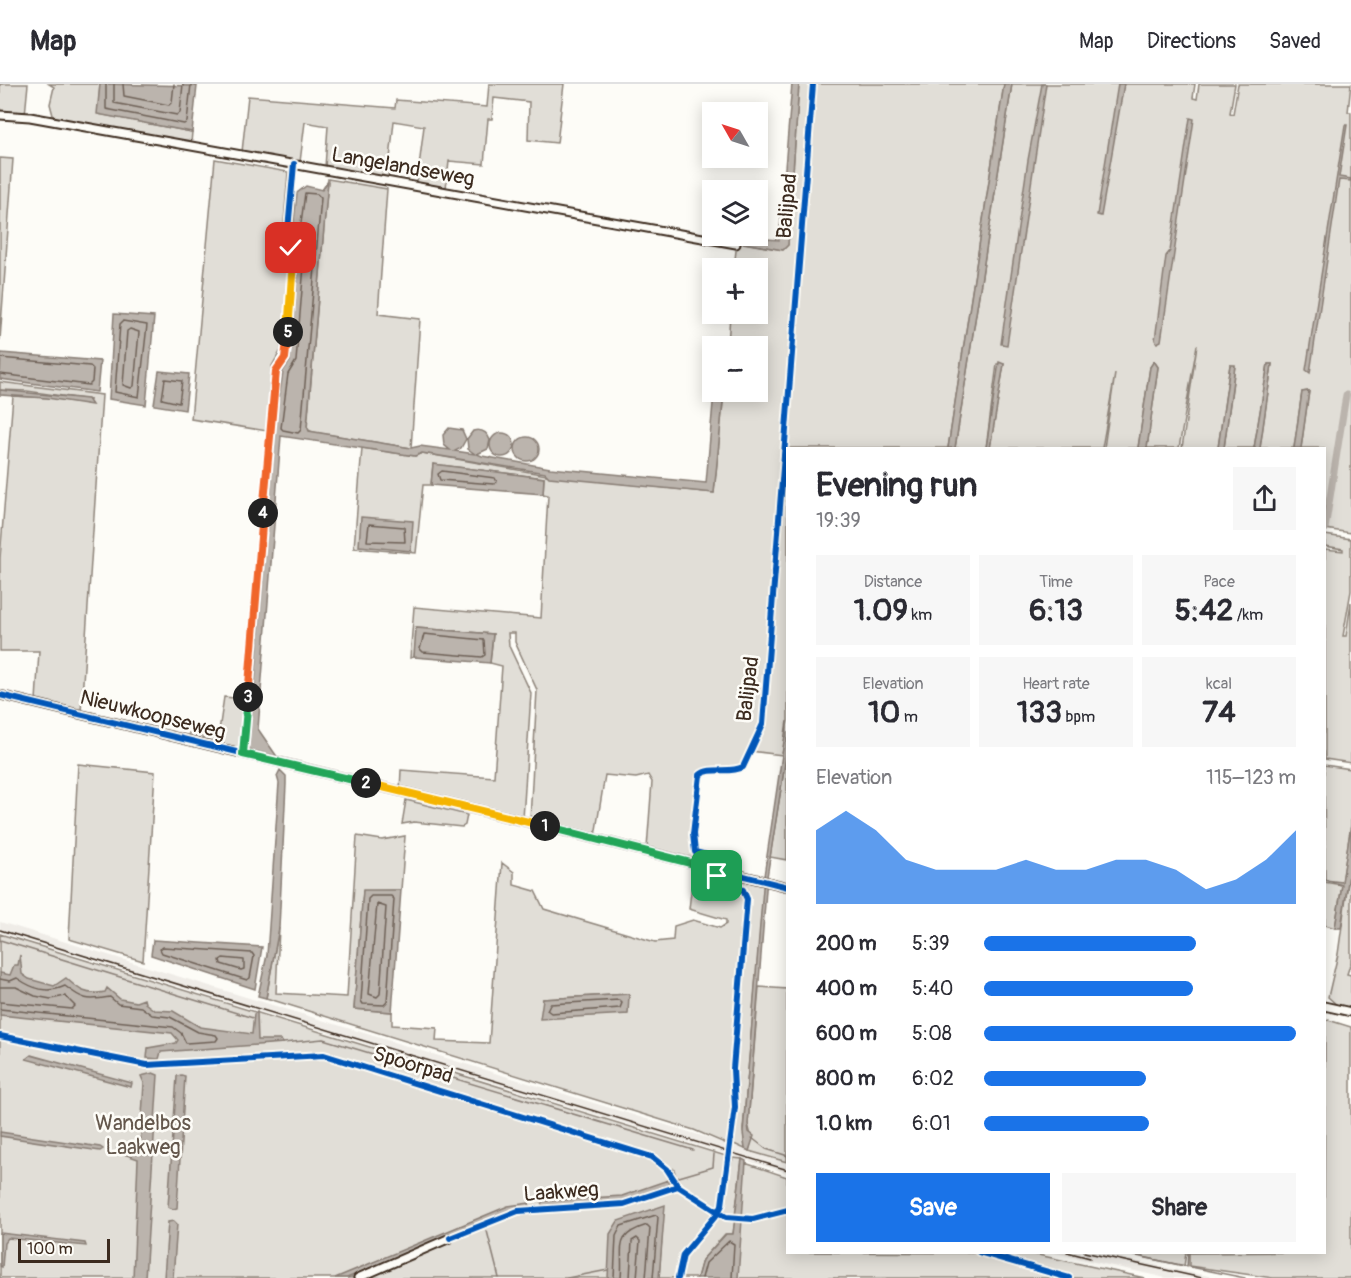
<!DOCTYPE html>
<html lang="en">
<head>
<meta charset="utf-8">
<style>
  body { margin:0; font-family:Pangolin,sans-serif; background:#f7f7f7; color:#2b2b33; height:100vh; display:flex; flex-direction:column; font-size:22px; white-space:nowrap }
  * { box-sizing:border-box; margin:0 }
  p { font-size:20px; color:#7c7c81 }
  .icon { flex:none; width:33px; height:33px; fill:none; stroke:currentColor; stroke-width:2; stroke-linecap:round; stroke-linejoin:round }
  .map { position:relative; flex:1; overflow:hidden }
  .sheet { position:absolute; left:786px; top:363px; width:540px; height:807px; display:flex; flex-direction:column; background:#fff; border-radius:0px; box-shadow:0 3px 15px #0003 }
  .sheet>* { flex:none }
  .needle { width:39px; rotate:309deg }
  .tools { position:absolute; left:702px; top:18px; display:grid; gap:12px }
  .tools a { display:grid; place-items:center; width:66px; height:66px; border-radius:0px; background:#fff; box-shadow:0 3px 15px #0003; font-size:30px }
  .scale { position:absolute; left:18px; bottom:15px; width:92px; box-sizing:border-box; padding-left:6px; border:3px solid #3b2a1e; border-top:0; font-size:16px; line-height:21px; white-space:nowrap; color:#3b2a1e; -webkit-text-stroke:4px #fdfcf7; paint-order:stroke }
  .pin { position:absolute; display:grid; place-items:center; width:51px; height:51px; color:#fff; margin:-26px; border-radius:12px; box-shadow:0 3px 9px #0006 }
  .km { position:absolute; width:30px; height:30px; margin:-15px; border-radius:50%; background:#222; color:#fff; font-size:16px; line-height:30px; text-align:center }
  .round { display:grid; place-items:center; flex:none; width:63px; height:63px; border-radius:0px; background:#f7f7f7 }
  .head { display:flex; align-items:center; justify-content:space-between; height:102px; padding:0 30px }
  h1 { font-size:33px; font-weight:700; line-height:45px }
  .metrics { display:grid; grid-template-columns:repeat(3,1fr); gap:9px; height:102px; padding:6px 30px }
  .metrics div { display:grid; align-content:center; border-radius:0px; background:#f7f7f7; text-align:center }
  .metrics b { font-size:30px; font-weight:700 }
  .metrics small { font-size:16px; font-weight:400 }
  .metrics p { font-size:16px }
  .chart { height:168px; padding:12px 30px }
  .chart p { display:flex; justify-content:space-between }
  .chart svg { width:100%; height:108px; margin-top:6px; fill:#1a73e8; opacity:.7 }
  .button { display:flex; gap:12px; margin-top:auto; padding:12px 30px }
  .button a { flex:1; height:69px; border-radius:0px; background:#1a73e8; color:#fff; font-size:24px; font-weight:700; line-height:69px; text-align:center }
  .button a+a { background:#f7f7f7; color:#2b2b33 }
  ul { padding:0 30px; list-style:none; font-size:20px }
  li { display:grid; grid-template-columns:96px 72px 1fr; align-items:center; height:45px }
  li i { height:15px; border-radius:8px; background:#1a73e8 }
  header { display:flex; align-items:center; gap:36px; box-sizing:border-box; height:84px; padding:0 30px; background:#fff; border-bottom:2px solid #e1e1e2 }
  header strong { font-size:28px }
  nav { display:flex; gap:33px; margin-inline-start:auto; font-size:21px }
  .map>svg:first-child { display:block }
</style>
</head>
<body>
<header>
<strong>Map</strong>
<nav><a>Map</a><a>Directions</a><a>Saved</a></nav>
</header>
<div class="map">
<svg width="1351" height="1194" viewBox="0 0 1351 1194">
  <rect width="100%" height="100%" fill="#fdfcf7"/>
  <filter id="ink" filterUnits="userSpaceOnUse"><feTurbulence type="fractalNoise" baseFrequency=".0167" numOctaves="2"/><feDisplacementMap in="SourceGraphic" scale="12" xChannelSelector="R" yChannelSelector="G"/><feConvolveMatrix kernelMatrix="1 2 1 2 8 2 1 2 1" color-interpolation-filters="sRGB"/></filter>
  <g filter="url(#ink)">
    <path fill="#efece7" d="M 0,838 L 787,1078 L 787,1089 L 0,848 Z
      M 1055,1169 L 1095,1169 L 1218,1194 L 1166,1194 Z"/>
    <path fill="#e1ded7" stroke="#8e847a" stroke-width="1.5" fill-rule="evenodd" d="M 0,0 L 28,0 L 25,31 L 0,27 Z
      M 49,0 L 100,0 L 98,30 L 192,48 L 191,59 L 54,35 L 50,20 L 54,3 Z
      M 489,0 L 564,0 L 557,59 L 528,56 L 529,18 L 494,14 L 492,35 L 488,35 L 484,80 L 449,77 L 446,104 L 417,99 L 424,42 L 394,37 L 388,94 L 325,83 L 328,42 L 305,38 L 300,78 L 242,68 L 248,12 L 395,24 L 396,16 L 487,23 Z
      M 799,0 L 1004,0 L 948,364 L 788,364 L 788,637 L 782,671 L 750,667 L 740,683 L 705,685 L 698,691 L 691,763 L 695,771 L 716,776 L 716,782 L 647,764 L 652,698 L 648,691 L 636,694 L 605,691 L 595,752 L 530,736 L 537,606 L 515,558 L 515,549 L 508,549 L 509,562 L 531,609 L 523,735 L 400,706 L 401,686 L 494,693 L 502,582 L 490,579 L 493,550 L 417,544 L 414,573 L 410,574 L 414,523 L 541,534 L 548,411 L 543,410 L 544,394 L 433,380 L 431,401 L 423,401 L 416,469 L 354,464 L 362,364 L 415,372 L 422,369 L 558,393 L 714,409 L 724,308 L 758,308 L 758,262 L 728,262 L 730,230 L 758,230 L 758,184 L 734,184 L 737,158 L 783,166 L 788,161 Z
      M 1012,0 L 1195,0 L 1193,14 L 1197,15 L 1199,0 L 1235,0 L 1230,29 L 1233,30 L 1238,0 L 1351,0 L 1348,28 L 1351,28 L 1351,449 L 1325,445 L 1324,364 L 1301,364 L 1309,307 L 1302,308 L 1294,364 L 1260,364 L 1272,280 L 1268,280 L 1254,364 L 1224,364 L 1235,282 L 1230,281 L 1218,364 L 1182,364 L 1197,261 L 1179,364 L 1147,364 L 1158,283 L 1154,277 L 1150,283 L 1138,364 L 1104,364 L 1115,290 L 1102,364 L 990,364 L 1004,280 L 997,280 L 986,364 L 955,364 Z
      M 0,74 L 13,75 L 0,256 Z
      M 215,75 L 288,88 L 282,162 L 290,168 L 281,266 L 272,282 L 267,347 L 191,335 Z
      M 328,95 L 387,105 L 378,230 L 420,235 L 411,364 L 312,348 L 307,345 Z
      M 0,298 L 102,311 L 81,628 L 36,617 L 39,567 L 0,567 L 0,474 L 13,312 L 91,316 L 27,307 L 0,306 Z
      M 1325,451 L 1351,455 L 1351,507 L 1343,552 L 1346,552 L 1351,518 L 1351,679 L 1325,675 L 1325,465 L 1343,467 L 1343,465 L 1325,462 Z
      M 224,613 L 244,615 L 239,667 L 189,653 L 189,649 L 208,653 L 208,647 L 219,647 Z
      M 787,667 L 787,776 L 770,773 Z
      M 78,680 L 155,688 L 143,877 L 69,855 Z
      M 1324,681 L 1351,685 L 1351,741 L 1342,799 L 1325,796 Z
      M 406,716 L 467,731 L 465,741 L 462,743 L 414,738 L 402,740 Z
      M 357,752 L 382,756 L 405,752 L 401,806 L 363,807 L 354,925 L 392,928 L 392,941 L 437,944 L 436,957 L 489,959 L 502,779 L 514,788 L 514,801 L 535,807 L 544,825 L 655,858 L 673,856 L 674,842 L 693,836 L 720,844 L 726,840 L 726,836 L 689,825 L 694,782 L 713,787 L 716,794 C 730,801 745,803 746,822 L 732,972 L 734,1022 L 727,1060 L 694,1046 L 266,914 L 279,844 L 276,909 L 347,913 ZM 629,910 L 627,930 L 542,915 Z
      M 1351,777 L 1351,878 L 1347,890 L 1351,891 L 1351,924 L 1337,921 L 1328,913 L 1338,870 Z
      M 720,790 L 764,801 L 743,1045 L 745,1065 L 734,1060 L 738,998 L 736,973 L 749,818 C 745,799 729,802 720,790 Z
      M 1324,798 L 1342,801 L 1335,844 L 1325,841 Z
      M 0,850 L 726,1072 L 725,1099 L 719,1123 L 715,1125 L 679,1099 L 674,1086 L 671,1107 L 679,1105 L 715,1130 L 682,1170 L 679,1194 L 659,1194 L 662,1152 L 654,1194 L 0,1194 Z
      M 759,903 L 787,905 L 787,1078 L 749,1067 L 752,1055 L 748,1040 Z
      M 1325,935 L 1351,943 L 1351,1194 L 1273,1194 L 1189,1182 L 1189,1169 L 1324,1168 Z
      M 733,1074 L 742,1075 L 735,1132 L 721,1129 Z
      M 745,1079 L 787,1093 L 788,1168 L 1029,1169 L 1145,1194 L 732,1194 Z
      M 720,1133 L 735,1136 L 733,1150 L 725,1150 L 702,1176 L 697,1194 L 680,1194 L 685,1172 Z
      M 1125,1169 L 1186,1168 L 1186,1169 L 1184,1182 Z"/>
    <path fill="#bbb4ad" stroke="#887d74" stroke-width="1.5" d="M 100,0 L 197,2 L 192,48 L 97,30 Z
      M 792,0 L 799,0 L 788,161 L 783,166 L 727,156 L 728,152 L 779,156 Z
      M 1004,0 L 1012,0 L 955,364 L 948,364 Z
      M 1042,0 L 1046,0 L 1007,261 L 1001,260 L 1028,76 Z
      M 1118,0 L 1124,0 L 1101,132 L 1097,131 Z
      M 1190,34 L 1194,35 L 1161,257 L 1157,259 L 1155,256 L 1166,172 L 1170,167 Z
      M 1345,41 L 1347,41 L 1339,93 L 1351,95 L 1351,97 L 1339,96 L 1310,289 L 1306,286 Z
      M 328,97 L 307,342 L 309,347 L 411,364 L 420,362 L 450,366 L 444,361 L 443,351 L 449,344 L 462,346 L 466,355 L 461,364 L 455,367 L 475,370 L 468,365 L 467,355 L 473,347 C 481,345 487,348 490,356 L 488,365 L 477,370 L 482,372 L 550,384 L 706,399 L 714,308 L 724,308 L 714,409 L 549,393 L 545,389 L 422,369 L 415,372 L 281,352 L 258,645 L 280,677 L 247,667 L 254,612 L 274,348 L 283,287 L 290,277 L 299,170 L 292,156 L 297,109 L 306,102 L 322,106 Z
      M 114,230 L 154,233 L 146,321 L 109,315 Z
      M 1,269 L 100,277 L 97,308 L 0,295 Z
      M 1154,277 L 1158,283 L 1147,364 L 1138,364 L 1150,283 Z
      M 999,278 L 1004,280 L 990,364 L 986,364 Z
      M 1268,280 L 1272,280 L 1260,364 L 1254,364 Z
      M 1230,281 L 1235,281 L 1224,364 L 1218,364 Z
      M 159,287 L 189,290 L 185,326 L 154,321 Z
      M 0,306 L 88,315 L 92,321 L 47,314 L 0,311 Z
      M 1309,307 L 1301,364 L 1294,364 L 1302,308 Z
      M490 361a12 12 0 1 1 24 0a12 12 0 1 1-24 0Z
      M515 365a12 12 0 1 1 24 0a12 12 0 1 1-24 0Z
      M 433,380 L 544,394 L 543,410 L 431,401 Z
      M 361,433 L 413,437 L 411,467 L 359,462 Z
      M 416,544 L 493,550 L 490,579 L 414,573 Z
      M 787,637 L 787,667 L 767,793 L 748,1040 L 749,1048 L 754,1052 L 749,1067 L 745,1065 L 743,1048 L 764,792 Z
      M 280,686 L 286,692 L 286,700 L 279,844 L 266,914 L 258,912 L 267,871 L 279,699 L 277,692 Z
      M 1351,741 L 1351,777 L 1341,844 L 1335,844 L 1342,801 L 1325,796 L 1342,798 Z
      M 363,806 L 401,806 L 392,928 L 354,925 Z
      M 153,856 L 262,863 L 255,905 L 151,871 Z
      M 20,871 L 22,890 L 29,895 L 54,902 L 66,894 C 79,906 86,912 105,908 L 107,904 L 120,915 L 136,918 L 144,915 L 145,919 L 154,926 L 173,927 L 200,943 L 252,950 L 254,930 L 257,928 L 258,956 L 281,956 L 283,959 L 161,968 L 159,975 L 147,974 L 148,964 L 176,959 L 178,956 L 172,949 L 0,931 L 0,889 L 10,891 L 14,881 L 18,881 Z
      M 629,910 L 628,930 L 540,935 L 543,915 Z
      M 31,971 L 132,999 L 131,1003 L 26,975 Z
      M 153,989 L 158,991 L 145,1194 L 133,1194 L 138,1075 L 118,1068 L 117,1065 L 136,1067 L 140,1064 L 144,999 L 141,992 Z
      M 181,991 L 185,992 L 177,1124 L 173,1125 L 168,1123 L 177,992 Z
      M 0,1048 L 100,1063 L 103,1065 L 100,1067 L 0,1052 Z
      M 742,1075 L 746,1077 L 738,1194 L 697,1194 L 702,1176 L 726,1150 L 733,1150 Z
      M 668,1096 L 668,1101 L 624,1116 L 542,1121 L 541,1117 L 622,1112 Z
      M 529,1119 L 530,1123 L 508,1127 L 347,1194 L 335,1194 L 508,1122 Z
      M 665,1121 L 659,1194 L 608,1194 L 610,1150 L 618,1137 Z
      M 174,1137 L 177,1140 L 173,1194 L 164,1194 L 168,1138 Z
      M 0,1149 L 85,1159 L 86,1162 L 8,1154 L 4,1159 L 2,1183 L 0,1182 Z"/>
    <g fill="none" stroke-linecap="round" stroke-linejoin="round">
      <path stroke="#6e6157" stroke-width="1.5" d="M 106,0 L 106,25 L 184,40 L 187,38 L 191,0
        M 114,0 L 114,19 L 177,31 L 180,29 L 183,0
        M 123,0 L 124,12 L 169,21 L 172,18 L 174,0
        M 305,109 L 317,110 L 321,114 L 301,346 L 298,349 L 283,346 L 281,344 L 288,290 L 296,277 L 305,170 L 299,154 Z
        M 123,237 L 147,241 L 139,313 L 115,308 L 120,240 Z
        M 130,245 L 139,248 L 134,302 L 131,304 L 123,301 L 127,247 Z
        M 0,274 L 90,282 L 93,285 L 92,298 L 89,301 L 0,290
        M 165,295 L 182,297 L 179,319 L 162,315 Z
        M 442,387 L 495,394 L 497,398 L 494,400 L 440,396 L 438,390 Z
        M 369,440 L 404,443 L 405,458 L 367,457 Z
        M 424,550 L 484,556 L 485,571 L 482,573 L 423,568 L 420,565 Z
        M 371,812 L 391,812 L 394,815 L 387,918 L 384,921 L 363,920 L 361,917 L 368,815 Z
        M 377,820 L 386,823 L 380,910 L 377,913 L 369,910 Z
        M 163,863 L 252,869 L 254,872 L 250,894 L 247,896 L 162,869 L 160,865 Z
        M 223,874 L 244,876 L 244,885 L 241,886 L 221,880 L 220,876 Z
        M 0,895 L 10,897 L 17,894 C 33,905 47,910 65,902 C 83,916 87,917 110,913 L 118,920 L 141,923 L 152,931 L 170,933 L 198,948 L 216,951 L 218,954 L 216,957 L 186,959 L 181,949 L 173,943 L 0,925
        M 0,903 L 16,903 L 35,912 L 51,915 L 65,912 L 75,922 L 72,925 L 0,918
        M 619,916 L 622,919 L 620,924 L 551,929 L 547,926 L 550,920 Z
        M 614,1194 L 616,1152 L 621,1142 L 656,1131 L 658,1133 L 653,1194
        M 621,1194 C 624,1164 612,1152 647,1141 L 650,1144 L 646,1194
        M 630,1194 L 632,1157 L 637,1154 L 640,1157 L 637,1194
        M 702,1194 L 706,1179 L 729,1157 L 734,1160 L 732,1194"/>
      <path stroke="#887d74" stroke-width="1.5" d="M 0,856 L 253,934
        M 283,959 L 323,955 L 693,1066
        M 752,1054 L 766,1065 L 788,1072
        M 679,1093 L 713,1083 L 714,1070
        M 487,1147 L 499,1194
        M 1117,1168 L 1245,1194
        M 1187,1183 L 1188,1168
        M 567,1194 L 608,1186"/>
      <path stroke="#bbb4ad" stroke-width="7" d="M 1325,445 L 1346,311"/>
      <defs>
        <path id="minor" d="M 0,31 L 30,33 L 736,160
          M 0,611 L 524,737 L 788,803
          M 1324,922 L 1351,928
          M 358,1194 L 450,1154"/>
      </defs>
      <use href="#minor" stroke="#3b2a1e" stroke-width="11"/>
      <use href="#minor" stroke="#fdfcf7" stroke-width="7"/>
      <path stroke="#3b2a1e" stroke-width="1.5" d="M 0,846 L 788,1086
        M 1067,1168 L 1090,1174
        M 1084,1168 L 1202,1194"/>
      <defs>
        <path id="cycleway" d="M 0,611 L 524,737 L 788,803
          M 243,670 L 276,287 L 284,274 L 286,264 L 293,177 L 288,146 L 294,80
          M 0,952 L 147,981 L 324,971 L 652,1073 L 667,1085 L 678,1102 L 726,1133 L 753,1135 L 788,1126
          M 450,1154 L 518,1127 L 624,1120 L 678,1102
          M 979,1168 L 1069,1194
          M 678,1194 L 683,1171 L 718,1129 L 722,1121 L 735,1023 L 733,985 L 747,815 L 743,806 L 718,793 L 718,774 L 695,768 L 693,750 L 700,691 C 710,682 730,690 743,683 L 763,640 L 813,0"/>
      </defs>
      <use href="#cycleway" stroke="#fdfcf7" stroke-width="10"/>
      <use href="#cycleway" stroke="#0057b8" stroke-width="6"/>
    </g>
  </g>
  <g fill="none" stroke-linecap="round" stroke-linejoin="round" filter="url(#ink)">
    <defs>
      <path id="split-1" d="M 545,742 L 718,786 L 717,792"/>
      <path id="split-2" d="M 366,699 L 545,742"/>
      <path id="split-3" d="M 248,613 L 243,670 L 366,699"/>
      <path id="split-4" d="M 248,613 L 263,429"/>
      <path id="split-5" d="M 263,429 L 276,287 L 285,274 L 288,248"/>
      <path id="split-6" d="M 288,248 L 293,177 L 291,164"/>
    </defs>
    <use href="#split-1" stroke="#fff" stroke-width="12"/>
    <use href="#split-2" stroke="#fff" stroke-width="12"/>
    <use href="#split-3" stroke="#fff" stroke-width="12"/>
    <use href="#split-4" stroke="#fff" stroke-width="12"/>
    <use href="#split-5" stroke="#fff" stroke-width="12"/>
    <use href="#split-6" stroke="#fff" stroke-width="12"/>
    <use href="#split-1" stroke="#22a559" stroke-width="8"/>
    <use href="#split-2" stroke="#f5b400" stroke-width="8"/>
    <use href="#split-3" stroke="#22a559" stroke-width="8"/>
    <use href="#split-4" stroke="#f0652b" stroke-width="8"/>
    <use href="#split-5" stroke="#f0652b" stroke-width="8"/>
    <use href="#split-6" stroke="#f5b400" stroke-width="8"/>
  </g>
  <g text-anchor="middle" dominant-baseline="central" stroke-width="5" stroke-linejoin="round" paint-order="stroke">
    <g font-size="21" fill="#3b2a1e" stroke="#fdfcf7">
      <text transform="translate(403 83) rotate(10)">Langelandseweg</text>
      <text transform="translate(787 122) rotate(-85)">Balijpad</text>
      <text transform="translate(748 605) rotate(-83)">Balijpad</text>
      <text transform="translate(153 631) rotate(14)">Nieuwkoopseweg</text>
      <text transform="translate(413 981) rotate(17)">Spoorpad</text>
      <text transform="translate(561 1108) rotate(-4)">Laakweg</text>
    </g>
    <g font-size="21" fill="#64574c" stroke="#fdfcf7">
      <text x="143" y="1039">Wandelbos<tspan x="143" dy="24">Laakweg</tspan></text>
    </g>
  </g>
</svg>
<div class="tools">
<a><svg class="needle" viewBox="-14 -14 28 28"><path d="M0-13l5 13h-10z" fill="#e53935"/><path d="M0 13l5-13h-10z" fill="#7c7c81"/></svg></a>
<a><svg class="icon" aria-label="layers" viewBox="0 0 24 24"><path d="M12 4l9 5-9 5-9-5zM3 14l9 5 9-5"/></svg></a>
<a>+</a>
<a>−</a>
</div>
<div class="scale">100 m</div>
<div class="pin" style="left:717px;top:792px;background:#1e9e55"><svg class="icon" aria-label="arrive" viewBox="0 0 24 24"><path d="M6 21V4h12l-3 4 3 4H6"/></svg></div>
<div class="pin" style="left:291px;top:164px;background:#d93025"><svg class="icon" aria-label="check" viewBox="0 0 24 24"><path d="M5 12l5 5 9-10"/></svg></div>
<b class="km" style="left:545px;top:742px">1</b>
<b class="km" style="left:366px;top:699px">2</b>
<b class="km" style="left:248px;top:613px">3</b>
<b class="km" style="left:263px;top:429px">4</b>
<b class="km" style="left:288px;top:248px">5</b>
<section class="sheet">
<div class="head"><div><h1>Evening run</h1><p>19:39</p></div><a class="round"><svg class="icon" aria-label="share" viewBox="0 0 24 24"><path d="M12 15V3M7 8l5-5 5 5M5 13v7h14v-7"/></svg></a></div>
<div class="metrics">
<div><p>Distance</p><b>1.09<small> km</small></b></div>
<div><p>Time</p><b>6:13</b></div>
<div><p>Pace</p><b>5:42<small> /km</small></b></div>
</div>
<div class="metrics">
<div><p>Elevation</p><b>10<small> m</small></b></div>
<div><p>Heart rate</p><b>133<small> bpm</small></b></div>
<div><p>kcal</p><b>74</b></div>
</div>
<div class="chart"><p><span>Elevation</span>115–123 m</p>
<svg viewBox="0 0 160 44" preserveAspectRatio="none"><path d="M0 44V14L10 6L20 14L30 26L40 30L50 30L60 30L70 26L80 30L90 30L100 26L110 26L120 30L130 38L140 34L150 26L160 14V44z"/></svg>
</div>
<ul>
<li><b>200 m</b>5:39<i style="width:68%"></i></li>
<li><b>400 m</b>5:40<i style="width:67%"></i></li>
<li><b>600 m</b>5:08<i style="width:100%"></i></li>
<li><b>800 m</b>6:02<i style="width:52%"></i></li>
<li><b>1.0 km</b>6:01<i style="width:53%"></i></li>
</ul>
<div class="button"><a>Save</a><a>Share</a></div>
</section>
</div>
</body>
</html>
